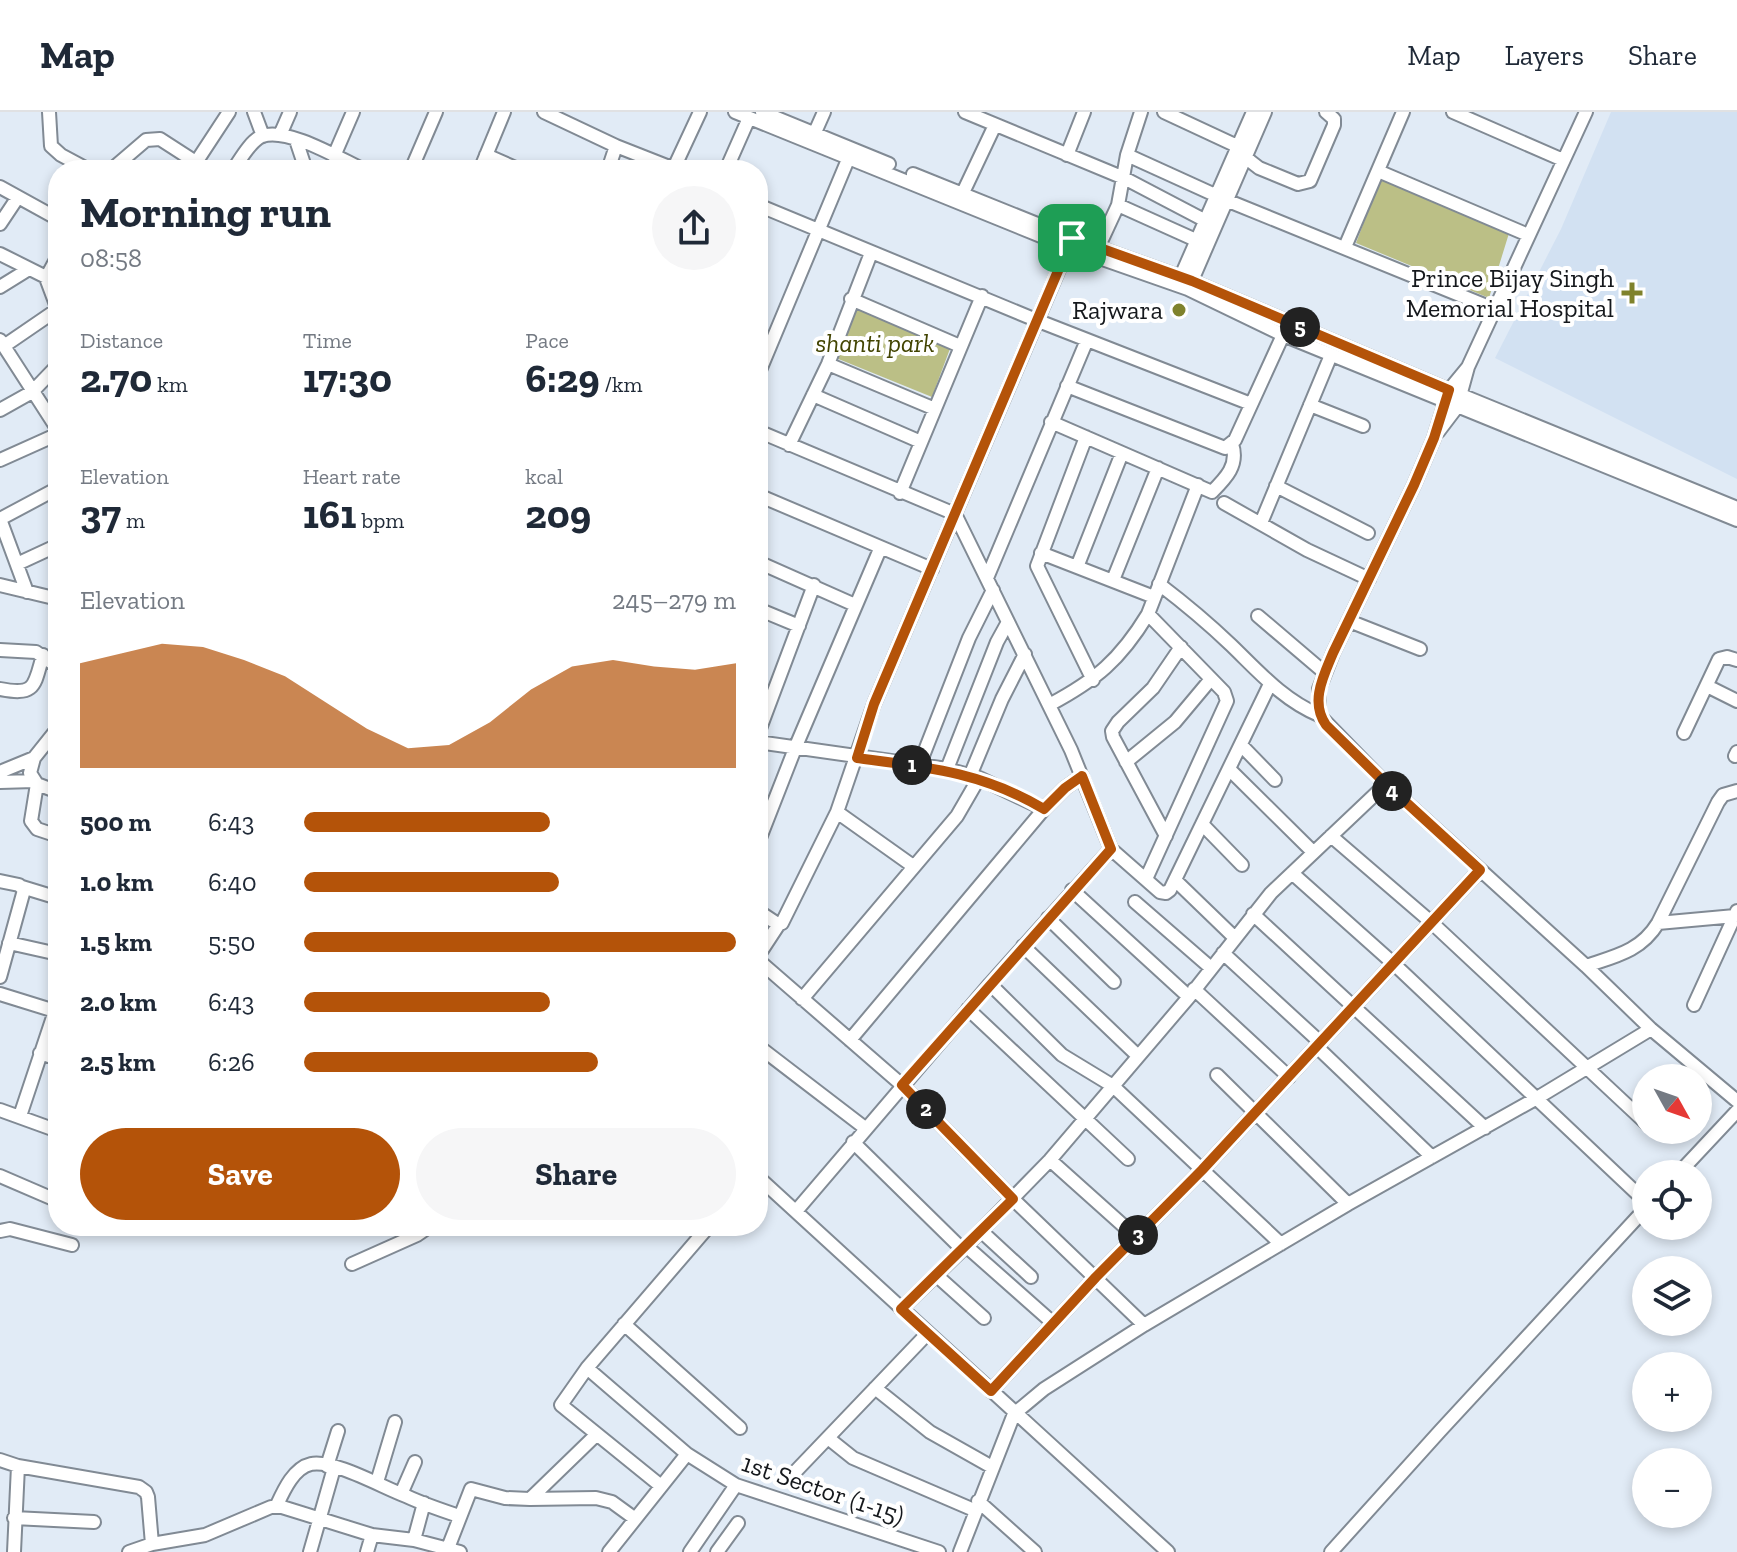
<!DOCTYPE html>
<html lang="en">
<head>
<meta charset="utf-8">
<style>
  body { margin:0; font-family:"Zilla Slab",serif; background:#f6f6f7; color:#1f2937; height:100vh; display:flex; flex-direction:column; font-size:30px; white-space:nowrap }
  * { box-sizing:border-box; margin:0 }
  p { font-size:26px; color:#747a83 }
  .icon { flex:none; width:44px; height:44px; fill:none; stroke:currentColor; stroke-width:2; stroke-linecap:round; stroke-linejoin:round }
  .map { position:relative; flex:1; overflow:hidden }
  .sheet { position:absolute; left:48px; top:48px; width:720px; height:1076px; display:flex; flex-direction:column; background:#fff; border-radius:32px; box-shadow:0 4px 12px #0003 }
  .sheet>* { flex:none }
  .needle { width:52px; rotate:130deg }
  .buttons { position:absolute; left:1632px; top:952px; display:grid; gap:16px }
  .buttons a { display:grid; place-items:center; width:80px; height:80px; border-radius:50%; background:#fff; box-shadow:0 4px 12px #0003; font-size:40px }
  .pin { position:absolute; display:grid; place-items:center; width:68px; height:68px; color:#fff; margin:-34px; border-radius:16px; box-shadow:0 4px 12px #0006 }
  .km { position:absolute; width:40px; height:40px; margin:-20px; border-radius:50%; background:#222; color:#fff; font-size:22px; line-height:40px; text-align:center }
  .round { display:grid; place-items:center; flex:none; width:84px; height:84px; border-radius:42px; background:#f6f6f7 }
  .overview { display:flex; align-items:center; justify-content:space-between; height:136px; padding:0 32px }
  h1 { font-size:44px; font-weight:700; line-height:60px }
  .figures { display:grid; grid-template-columns:repeat(3,1fr); gap:12px; height:136px; padding:8px 32px }
  .figures div { display:grid; align-content:center }
  .figures b { font-size:40px; font-weight:700 }
  .figures small { font-size:22px; font-weight:400 }
  .figures p { font-size:22px }
  .chart { height:224px; padding:16px 32px }
  .chart p { display:flex; justify-content:space-between }
  .chart svg { width:100%; height:144px; margin-top:8px; fill:#b45309; opacity:.7 }
  .cta { display:flex; gap:16px; margin-top:auto; padding:16px 32px }
  .cta a { flex:1; height:92px; border-radius:48px; background:#b45309; color:#fff; font-size:32px; font-weight:700; line-height:92px; text-align:center }
  .cta a+a { background:#f6f6f7; color:#1f2937 }
  ul { padding:0 32px; list-style:none; font-size:26px }
  li { display:grid; grid-template-columns:128px 96px 1fr; align-items:center; height:60px }
  li i { height:20px; border-radius:10px; background:#b45309 }
  header { display:flex; align-items:center; gap:48px; box-sizing:border-box; height:112px; padding:0 40px; background:#fff; border-bottom:2px solid #e0e1e3 }
  header strong { font-size:38px }
  nav { display:flex; gap:44px; margin-inline-start:auto; font-size:28px }
  .map>svg:first-child { display:block }
</style>
</head>
<body>
<header>
<strong>Map</strong>
<nav><a>Map</a><a>Layers</a><a>Share</a></nav>
</header>
<div class="map">
<svg width="1737" height="1440" viewBox="0 0 1737 1440">
  <rect width="100%" height="100%" fill="#e1ebf6"/>
  <path fill="#d2e1f2" d="M 1611,0 L 1737,0 L 1737,367 L 1495,246 L 1561,117 Z"/>
  <path fill="#bbbf86" d="M 1383,60 L 1510,118 L 1489,186 L 1356,131 Z
    M 857,193 L 951,234 L 932,285 L 836,246 Z"/>
  <g fill="none" stroke-linecap="round" stroke-linejoin="round">
    <defs>
      <path id="minor" d="M 49,0 L 51,34 L 61,43 L 89,58
        M 254,0 L 263,24
        M 544,0 L 616,34 L 677,58
        M 735,0 L 1068,135 L 1188,177 L 1283,223 L 1737,408
        M 762,0 L 889,52
        M 965,0 L 1124,66 L 1206,109
        M 1164,0 L 1237,34 L 1250,49 L 1259,56 L 1298,72 L 1310,69 L 1334,13 L 1334,7 L 1326,0
        M 1453,0 L 1563,48
        M 280,23 L 290,0
        M 812,27 L 824,0
        M 296,28 L 306,58
        M 486,43 L 520,58
        M 1067,43 L 1084,0
        M 1127,43 L 1226,88 L 1494,197
        M 334,44 L 353,0
        M 111,58 L 146,28 L 160,27 L 208,58
        M 191,58 L 229,0
        M 233,58 C 240,48 250,29 262,24 C 288,15 340,47 364,58
        M 411,58 L 436,0
        M 480,58 L 504,0
        M 608,58 L 616,34
        M 673,58 L 700,0
        M 726,58 L 749,6
        M 1378,59 L 1528,123
        M 913,62 L 1072,126 L 1192,169 L 1449,278 L 1737,396
        M 0,75 L 58,107
        M 960,87 L 995,13
        M 758,93 L 1036,208 L 1251,292
        M 1118,93 L 1198,129
        M 0,112 L 18,85
        M 1099,134 L 1118,93 L 1127,43 L 1141,0
        M 1345,135 L 1403,0
        M 0,142 L 58,171
        M 58,144 L 46,166 L 58,198
        M 1178,171 L 1253,0
        M 1190,173 L 1265,0
        M 0,175 L 29,157
        M 851,187 L 960,234
        M 0,228 L 58,318
        M 4,234 L 58,197
        M 828,252 L 935,297
        M 1468,255 L 1449,278 L 1434,326 L 1414,373 L 1333,541 L 1319,577 L 1319,603 L 1386,672 L 1586,854 L 1651,917 L 1737,989
        M 758,263 L 849,45
        M 1067,274 L 1225,336 L 1235,328 L 1283,223
        M 813,283 L 921,330
        M 1310,293 L 1363,314
        M 0,298 L 32,280 L 58,253
        M 1051,310 L 1212,380 C 1226,366 1239,353 1232,332
        M 758,319 L 955,402 L 1071,638 L 1111,737 L 1160,780 L 1166,781 L 1170,778 L 1270,572
        M 1438,320 L 1457,295 L 1468,255 L 1586,0
        M 1086,325 L 1037,454 L 1093,568
        M 789,333 L 828,252 L 871,141
        M 0,348 L 58,322
        M 1276,374 L 1368,421
        M 900,381 L 982,184
        M 758,383 L 932,457
        M 1224,391 L 1307,438 L 1369,467
        M 0,407 L 27,480
        M 0,407 L 58,376
        M 1261,411 L 1331,243
        M 1041,441 L 1154,485
        M 758,450 L 855,493
        M 17,452 L 58,433
        M 1077,455 L 1122,341
        M 987,466 L 1087,228
        M 1113,468 L 1158,356
        M 1159,472 C 1184,491 1208,511 1231,533 C 1258,559 1283,588 1319,603
        M 0,473 L 58,487
        M 758,497 L 799,514
        M 1258,504 L 1325,561
        M 1349,509 L 1420,537
        M 0,538 L 36,540 L 58,555
        M 1707,574 L 1737,589
        M 0,577 C 36,584 34,574 43,543
        M 1049,593 C 1096,568 1120,548 1148,502 L 1198,373
        M 58,616 L 34,646 L 30,661 L 37,672 L 58,680
        M 1684,621 L 1719,547 L 1727,545 L 1737,548
        M 758,622 L 814,473
        M 758,630 L 947,657 L 979,666 L 1044,697
        M 1241,633 L 1275,668
        M 1735,644 L 1737,640
        M 1126,650 L 1175,610 L 1211,567
        M 919,654 L 969,526 L 993,478
        M 947,657 L 997,530 L 1008,510
        M 1229,657 L 1313,740
        M 0,660 L 34,646
        M 970,664 L 1002,587 L 1025,542
        M 0,670 L 34,669
        M 37,672 L 31,709 L 37,717 L 58,724
        M 837,700 L 913,754
        M 1202,712 L 1242,753
        M 1166,724 L 1113,625 L 1112,619 L 1118,610 L 1153,576 L 1181,535
        M 1331,724 L 1431,810 L 1646,1011
        M 758,731 L 796,634 L 880,437
        M 1292,761 L 1394,852 L 1646,1090
        M 1146,767 L 1227,589 L 1224,580 L 1148,502
        M 1175,768 L 1235,826
        M 0,769 L 19,773 L 24,778 L 0,865
        M 22,775 L 58,786
        M 1072,778 L 1189,885
        M 1135,790 L 1211,856
        M 758,799 L 776,811 L 782,811 L 837,700 L 874,592 L 1071,129
        M 1253,802 L 1485,1016
        M 1048,806 L 1114,870
        M 1658,811 L 1735,804
        M 9,831 L 58,842
        M 1023,834 L 1138,944
        M 1223,841 L 1321,931
        M 758,844 L 779,812
        M 758,848 L 902,973 L 1013,1087 L 1144,1213
        M 1586,854 C 1616,844 1641,839 1658,811 L 1718,690 L 1723,683 L 1737,679
        M 990,872 L 1062,943 L 1113,974 L 1281,1132
        M 1194,877 L 1289,965
        M 0,882 L 58,900
        M 802,887 L 957,704 L 979,666
        M 1694,893 L 1737,799
        M 968,897 L 1128,1047
        M 850,928 L 1044,697 L 1065,676 L 1082,664
        M 758,934 L 865,1016
        M 1317,935 L 1432,1045
        M 40,941 L 58,947
        M 1217,963 L 1348,1092
        M 0,998 L 58,1019
        M 20,1004 L 55,899
        M 853,1030 L 963,1138
        M 1050,1048 L 1136,1125
        M 1678,1062 L 1737,999
        M 0,1064 L 58,1089
        M 758,1065 L 1168,1440
        M 797,1098 L 990,872 L 1111,737
        M 0,1119 L 10,1117 L 72,1133
        M 981,1119 L 1031,1165
        M 966,1134 L 1053,1211
        M 352,1152 L 417,1123 L 430,1114
        M 936,1163 L 984,1206
        M 901,1197 L 966,1134 L 1050,1048 L 1189,885 L 1271,781 L 1386,672
        M 624,1212 L 740,1316
        M 587,1256 L 687,1342 L 736,1373 L 939,1440
        M 875,1276 L 930,1320 L 992,1355
        M 991,1279 L 1096,1165 L 1202,1058 L 1480,758
        M 828,1326 L 853,1346 L 974,1398
        M 0,1348 L 18,1354 L 139,1375 L 146,1380 L 148,1385 L 152,1432
        M 327,1354 L 338,1319
        M 795,1360 L 927,1222
        M 377,1370 L 395,1310
        M 661,1374 L 561,1293 L 587,1256 L 709,1114
        M 401,1382 L 415,1350
        M 530,1387 L 596,1323
        M 978,1389 L 1035,1440
        M 276,1395 C 283,1380 293,1356 311,1352 C 333,1347 384,1376 406,1384 C 423,1392 441,1398 459,1404
        M 14,1406 L 94,1410
        M 414,1428 L 424,1391
        M 448,1436 L 471,1377 L 505,1386 L 530,1387 L 596,1386 L 612,1390 L 634,1406
        M 14,1440 L 18,1354
        M 129,1440 L 152,1432 L 205,1423 L 271,1395 L 282,1395 L 372,1423 L 414,1428 L 460,1440
        M 310,1440 L 334,1356
        M 367,1440 L 372,1423
        M 609,1440 L 687,1342
        M 690,1440 L 736,1373
        M 717,1440 L 738,1411
        M 960,1440 L 1014,1302 L 1044,1277 L 1144,1213 L 1348,1092 L 1537,986 L 1651,917
        M 1331,1440 L 1440,1319 L 1646,1096"/>
    </defs>
    <use href="#minor" stroke="#818a94" stroke-width="16"/>
    <use href="#minor" stroke="#fff" stroke-width="12"/>
  </g>
  <g fill="none" stroke-linecap="round" stroke-linejoin="round">
    <defs>
      <path id="route" d="M 1072,126 L 1192,169 L 1449,278 L 1434,326 L 1414,373 L 1333,541 C 1323,565 1310,590 1326,613 L 1386,672 L 1480,758 L 1202,1058 L 1096,1165 L 991,1279 L 901,1197 L 1013,1087 L 902,973 L 1111,737 L 1082,664 L 1065,676 L 1044,697 C 982,660 927,655 857,646 L 874,592 Z"/>
    </defs>
    <use href="#route" stroke="#fff" stroke-width="16"/>
    <use href="#route" stroke="#b45309" stroke-width="10"/>
  </g>
  <g fill="#7f822c" stroke="#fff" stroke-width="3">
    <path d="M1628 169h8v8h8v8h-8v8h-8v-8h-8v-8h8z"/>
    <circle cx="1179" cy="198" r="8"/>
  </g>
  <g text-anchor="middle" dominant-baseline="central" stroke-width="8" stroke-linejoin="round" paint-order="stroke">
    <g font-size="26" fill="#15181c" stroke="#fff" text-anchor="end">
      <text x="1614" y="166">Prince Bijay Singh<tspan x="1614" dy="30">Memorial Hospital</tspan></text>
      <text x="1163" y="198">Rajwara</text>
    </g>
    <g font-size="26" font-style="italic" fill="#424402" stroke="#fff">
      <text x="875" y="231">shanti park</text>
    </g>
    <g font-size="26" fill="#15181c" stroke="#fff">
      <text transform="translate(823 1377) rotate(19)">1st Sector (1-15)</text>
    </g>
  </g>
</svg>
<div class="buttons">
<a><svg class="needle" viewBox="-14 -14 28 28"><path d="M0-13l5 13h-10z" fill="#e53935"/><path d="M0 13l5-13h-10z" fill="#747a83"/></svg></a>
<a><svg class="icon" aria-label="locate" viewBox="0 0 24 24"><circle cx="12" cy="12" r="6"/><path d="M12 2v4M12 18v4M2 12h4M18 12h4"/></svg></a>
<a><svg class="icon" aria-label="layers" viewBox="0 0 24 24"><path d="M12 4l9 5-9 5-9-5zM3 14l9 5 9-5"/></svg></a>
<a>+</a>
<a>−</a>
</div>
<div class="pin" style="left:1072px;top:126px;background:#1e9e55"><svg class="icon" aria-label="arrive" viewBox="0 0 24 24"><path d="M6 21V4h12l-3 4 3 4H6"/></svg></div>
<b class="km" style="left:912px;top:653px">1</b>
<b class="km" style="left:926px;top:997px">2</b>
<b class="km" style="left:1138px;top:1123px">3</b>
<b class="km" style="left:1392px;top:679px">4</b>
<b class="km" style="left:1300px;top:215px">5</b>
<section class="sheet">
<div class="overview"><div><h1>Morning run</h1><p>08:58</p></div><a class="round"><svg class="icon" aria-label="share" viewBox="0 0 24 24"><path d="M12 15V3M7 8l5-5 5 5M5 13v7h14v-7"/></svg></a></div>
<div class="figures">
<div><p>Distance</p><b>2.70<small> km</small></b></div>
<div><p>Time</p><b>17:30</b></div>
<div><p>Pace</p><b>6:29<small> /km</small></b></div>
</div>
<div class="figures">
<div><p>Elevation</p><b>37<small> m</small></b></div>
<div><p>Heart rate</p><b>161<small> bpm</small></b></div>
<div><p>kcal</p><b>209</b></div>
</div>
<div class="chart"><p><span>Elevation</span>245–279 m</p>
<svg viewBox="0 0 160 44" preserveAspectRatio="none"><path d="M0 44V12L10 9L20 6L30 7L40 11L50 16L60 24L70 32L80 38L90 37L100 30L110 20L120 13L130 11L140 13L150 14L160 12V44z"/></svg>
</div>
<ul>
<li><b>500 m</b>6:43<i style="width:57%"></i></li>
<li><b>1.0 km</b>6:40<i style="width:59%"></i></li>
<li><b>1.5 km</b>5:50<i style="width:100%"></i></li>
<li><b>2.0 km</b>6:43<i style="width:57%"></i></li>
<li><b>2.5 km</b>6:26<i style="width:68%"></i></li>
</ul>
<div class="cta"><a>Save</a><a>Share</a></div>
</section>
</div>
</body>
</html>
